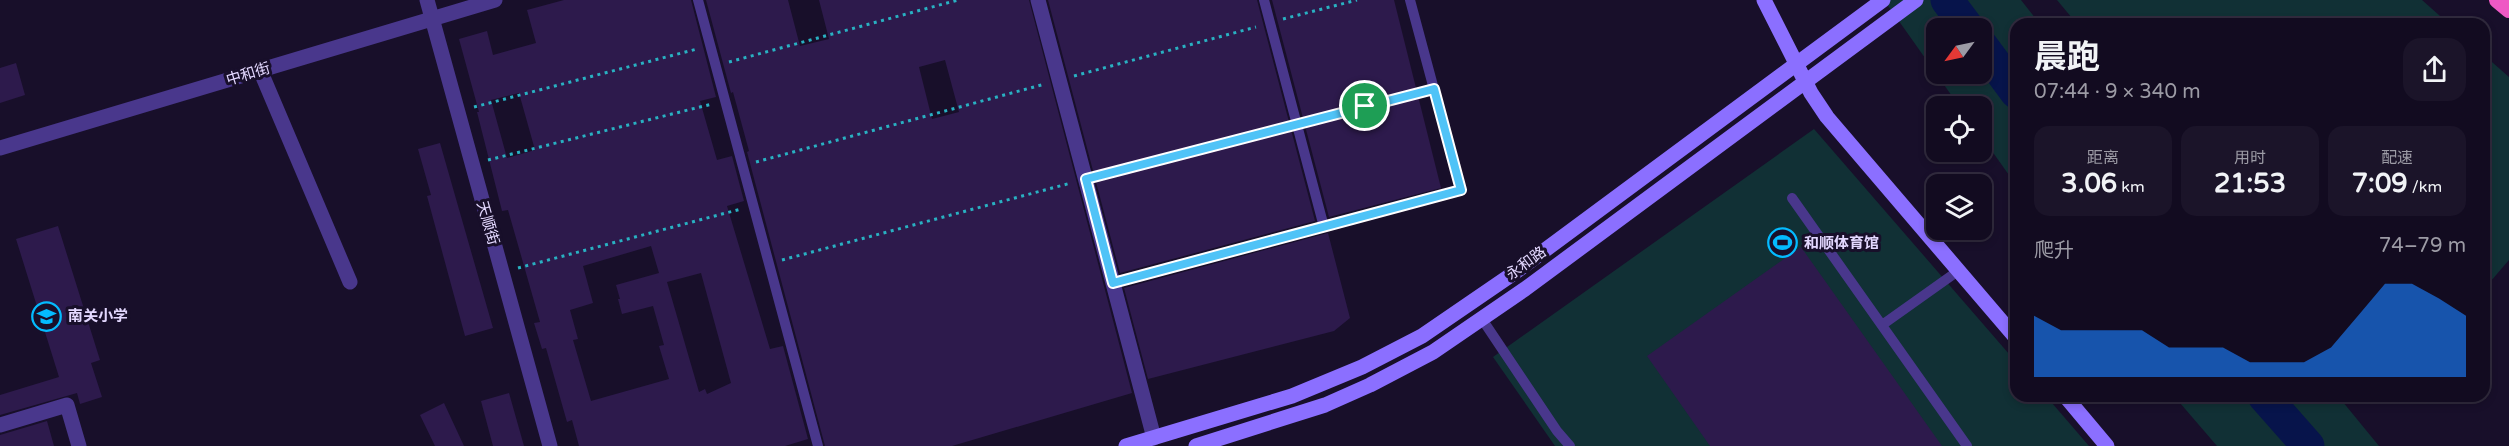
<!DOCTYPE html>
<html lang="zh">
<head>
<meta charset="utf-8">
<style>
  body { margin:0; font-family:"Varela Round","Noto Sans SC",sans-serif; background:#1b1429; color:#f1f3f6; height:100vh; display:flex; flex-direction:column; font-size:22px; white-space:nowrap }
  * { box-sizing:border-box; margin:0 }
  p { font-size:20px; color:#9c9ba5 }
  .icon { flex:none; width:33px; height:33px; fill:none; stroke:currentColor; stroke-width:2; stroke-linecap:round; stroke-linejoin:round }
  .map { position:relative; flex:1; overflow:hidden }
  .details { position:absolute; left:2010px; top:18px; width:480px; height:384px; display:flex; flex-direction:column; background:#120b20; border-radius:18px; box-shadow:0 3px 9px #0003,0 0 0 2px #312b3e }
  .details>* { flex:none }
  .needle { width:39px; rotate:237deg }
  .tools { position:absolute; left:1926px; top:18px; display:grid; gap:12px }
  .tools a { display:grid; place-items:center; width:66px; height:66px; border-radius:12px; background:#120b20; box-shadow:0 3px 9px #0003,0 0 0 2px #312b3e; font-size:30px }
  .pin { position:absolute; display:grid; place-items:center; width:51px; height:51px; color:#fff; margin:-26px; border:3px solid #fff; border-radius:50%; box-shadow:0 2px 6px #0007 }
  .round { display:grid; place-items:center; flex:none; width:63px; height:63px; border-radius:18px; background:#1b1429 }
  .summary { display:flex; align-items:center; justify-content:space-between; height:102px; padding:0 24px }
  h1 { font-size:33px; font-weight:700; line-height:45px }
  .figures { display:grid; grid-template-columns:repeat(3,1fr); gap:9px; height:102px; padding:6px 24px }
  .figures div { display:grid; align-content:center; border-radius:15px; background:#1b1429; text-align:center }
  .figures b { font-size:26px; font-weight:700 }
  .figures small { font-size:16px; font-weight:400 }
  .figures p { font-size:16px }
  .chart { height:168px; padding:12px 24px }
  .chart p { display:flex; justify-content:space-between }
  .chart svg { width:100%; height:108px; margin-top:6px; fill:#1a73e8; opacity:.7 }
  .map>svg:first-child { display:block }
</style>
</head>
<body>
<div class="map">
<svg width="2509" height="446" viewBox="0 0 2509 446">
  <rect width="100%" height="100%" fill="#180f2a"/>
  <path fill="#113035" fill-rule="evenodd" d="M 1884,0 L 2021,0 L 2040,24 L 2016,24 L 2016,185 L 1982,137 L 1982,106 L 1959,106 ZM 1936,28 L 1982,28 L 1982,74 L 1936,74 Z
    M 2057,0 L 2422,0 L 2449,24 L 2077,24 Z
    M 2484,55 L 2509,77 L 2509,260 L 2484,289 Z
    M 1814,129 L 2016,362 L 2016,396 L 2046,396 L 2089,446 L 1555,446 L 1493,357 Z
    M 2174,396 L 2338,396 L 2379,446 L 2217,446 Z"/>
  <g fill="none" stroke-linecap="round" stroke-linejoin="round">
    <path stroke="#07144b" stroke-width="33" d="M 1947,0 L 1968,28
      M 1982,46 L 2016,92
      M 2264,396 L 2308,446"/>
  </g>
  <path fill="#2d1a4c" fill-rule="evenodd" d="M 564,0 L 691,0 L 716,97 L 700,101 L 717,160 L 732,156 L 744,201 L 727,206 L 770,349 L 783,346 L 808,439 L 785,446 L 579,446 L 572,420 L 567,422 L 546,348 L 542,349 L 534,323 L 540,322 L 508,210 L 502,211 L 477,112 L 479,112 L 459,39 L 487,31 L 493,55 L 536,43 L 527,10 ZM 519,93 L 535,150 L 507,158 L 491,100 ZM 651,246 L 659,273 L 616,285 L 620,299 L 618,299 L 622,314 L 653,306 L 664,345 L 659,346 L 669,379 L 591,401 L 573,340 L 578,339 L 570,310 L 593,303 L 583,266 ZM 701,273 L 731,383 L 707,394 L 705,389 L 699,392 L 667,282 Z
    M 706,0 L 788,0 L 800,46 L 829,39 L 819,0 L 1029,0 L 1132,393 L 952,446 L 825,446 L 747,152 L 749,151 L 733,92 L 731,93 ZM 945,60 L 959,112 L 932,119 L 919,67 Z
    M 1048,0 L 1257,0 L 1315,221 L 1120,273 Z
    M 1272,0 L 1394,0 L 1441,188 L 1329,217 Z
    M 16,63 L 25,95 L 0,103 L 0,68 Z
    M 440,143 L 493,328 L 465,336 L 427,196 L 431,195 L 418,149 Z
    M 58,226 L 100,360 L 91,363 L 102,397 L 80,404 L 77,393 L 0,415 L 0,395 L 59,377 L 16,239 Z
    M 1328,233 L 1350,318 L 1334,331 L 1148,379 L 1124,288 Z
    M 1801,247 L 1942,446 L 1710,446 L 1647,356 Z
    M 509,393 L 524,446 L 493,446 L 481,401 Z
    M 444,403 L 464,446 L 435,446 L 420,415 Z
    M 47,421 L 54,446 L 0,446 L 0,435 Z"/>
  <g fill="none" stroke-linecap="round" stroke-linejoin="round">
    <path stroke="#29b1c2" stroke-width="3" stroke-dasharray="3 4.5" stroke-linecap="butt" d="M 1283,19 L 1357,0
      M 729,62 L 958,0
      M 1074,76 L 1256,27
      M 474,107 L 697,49
      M 1310,121 L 1420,92
      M 488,160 L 712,104
      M 756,162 L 1045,84
      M 1101,175 L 1283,128
      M 782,260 L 1071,183
      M 518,268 L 741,209"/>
    <path stroke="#49378c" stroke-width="10" d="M 698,0 L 818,446
      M 1264,0 L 1324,227
      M 1792,198 L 1967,446
      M 1113,283 L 1461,190 L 1410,0
      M 1482,319 L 1557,431 L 1570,446
      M 1882,325 L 1958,271"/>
    <path stroke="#49378c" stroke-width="15" d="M 1038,0 L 1154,438
      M 260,70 L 350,282
      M 0,425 L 67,405 L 79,446"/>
    <path stroke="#49378c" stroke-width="15" d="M 427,0 L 550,446
      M 0,148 L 495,0"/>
    <path stroke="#8b6fff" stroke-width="15" d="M 1764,0 L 1811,93 L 1827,117 L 2016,338
      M 2065,396 L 2107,446
      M 1126,446 L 1292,396 L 1362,367 L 1422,336 L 1514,273 L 1883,0
      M 1196,446 L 1325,405 L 1370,385 L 1433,352 L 1525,289 L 1916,0"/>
    <path stroke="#ef59c4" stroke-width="16" d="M 2497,0 L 2509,10"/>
  </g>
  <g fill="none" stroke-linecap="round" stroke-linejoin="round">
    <defs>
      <path id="route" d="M 1434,89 L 1461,190 L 1113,283 L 1086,179 Z"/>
    </defs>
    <use href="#route" stroke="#fff" stroke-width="12"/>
    <use href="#route" stroke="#4fc3f7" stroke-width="8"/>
  </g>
  <defs>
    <symbol id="stadium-ring" viewBox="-11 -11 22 22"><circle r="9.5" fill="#180f2a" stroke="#04bbff" stroke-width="1.5"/><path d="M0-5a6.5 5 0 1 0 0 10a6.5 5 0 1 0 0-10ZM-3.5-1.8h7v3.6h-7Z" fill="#04bbff"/></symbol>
    <symbol id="school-ring" viewBox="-11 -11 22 22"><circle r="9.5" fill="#180f2a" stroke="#04bbff" stroke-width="1.5"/><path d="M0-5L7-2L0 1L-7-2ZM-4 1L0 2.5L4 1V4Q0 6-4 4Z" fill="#04bbff"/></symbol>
  </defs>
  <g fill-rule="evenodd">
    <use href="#stadium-ring" x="1766" y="226" width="33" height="33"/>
    <use href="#school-ring" x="30" y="300" width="33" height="33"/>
  </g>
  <g text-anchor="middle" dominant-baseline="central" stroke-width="6" stroke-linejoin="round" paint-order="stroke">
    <g font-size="15" fill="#e3d8ff" stroke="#180f2a">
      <text transform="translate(248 74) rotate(-17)">中和街</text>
      <text transform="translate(488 223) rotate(74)">天顺街</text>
      <text transform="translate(1526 263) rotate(-36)">永和路</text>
    </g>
    <g font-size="15" font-weight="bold" fill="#e3d8ff" stroke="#180f2a" text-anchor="start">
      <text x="1804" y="243">和顺体育馆</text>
      <text x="68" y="316">南关小学</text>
    </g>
  </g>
</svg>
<div class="tools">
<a><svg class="needle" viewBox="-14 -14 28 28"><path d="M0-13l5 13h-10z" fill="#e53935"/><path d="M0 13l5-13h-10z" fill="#9c9ba5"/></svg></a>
<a><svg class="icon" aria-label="locate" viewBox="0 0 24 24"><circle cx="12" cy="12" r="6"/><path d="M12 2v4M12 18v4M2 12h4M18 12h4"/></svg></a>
<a><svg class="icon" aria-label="layers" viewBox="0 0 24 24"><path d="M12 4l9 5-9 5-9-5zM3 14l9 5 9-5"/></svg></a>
</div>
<div class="pin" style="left:1365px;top:106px;background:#1e9e55"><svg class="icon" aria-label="arrive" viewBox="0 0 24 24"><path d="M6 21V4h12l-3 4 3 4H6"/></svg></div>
<section class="details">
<div class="summary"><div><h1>晨跑</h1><p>07:44 · 9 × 340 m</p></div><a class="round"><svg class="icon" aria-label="share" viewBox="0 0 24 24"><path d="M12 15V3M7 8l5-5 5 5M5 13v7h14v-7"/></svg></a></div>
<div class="figures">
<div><p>距离</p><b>3.06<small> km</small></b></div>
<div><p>用时</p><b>21:53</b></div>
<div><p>配速</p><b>7:09<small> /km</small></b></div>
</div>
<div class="chart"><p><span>爬升</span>74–79 m</p>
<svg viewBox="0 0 160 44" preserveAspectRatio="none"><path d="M0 44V19L10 25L20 25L30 25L40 25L50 32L60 32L70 32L80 38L90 38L100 38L110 32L120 19L130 6L140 6L150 12L160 19V44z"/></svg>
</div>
</section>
</div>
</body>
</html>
